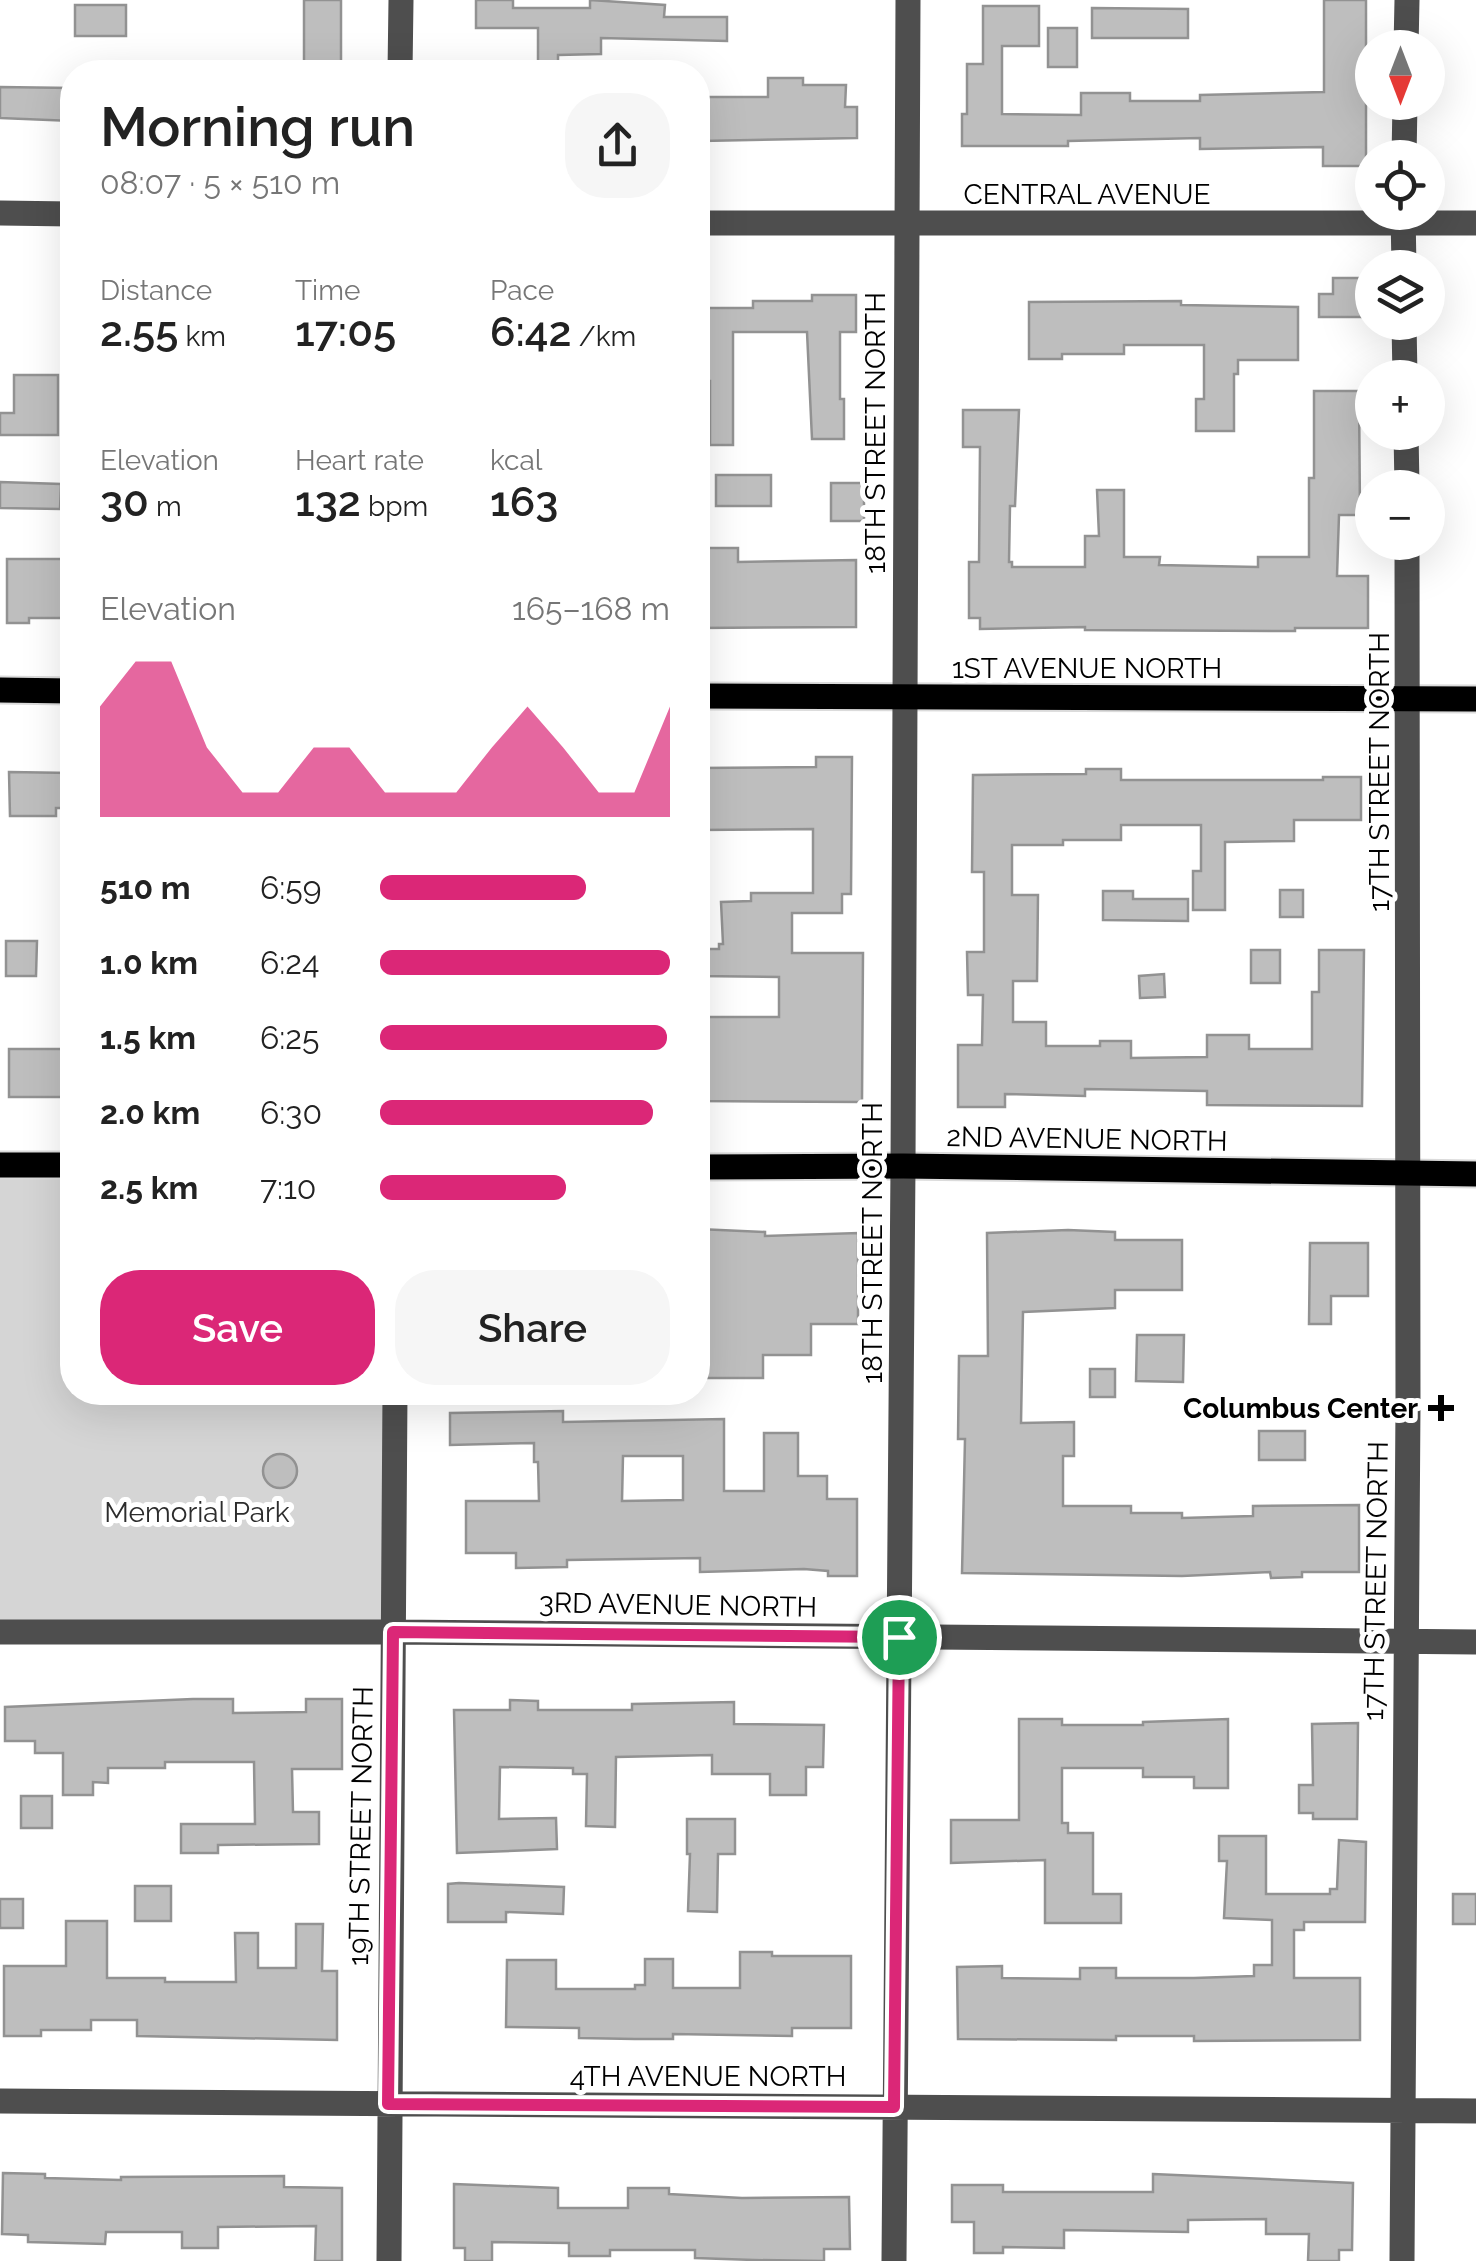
<!DOCTYPE html>
<html lang="en">
<head>
<meta charset="utf-8">
<style>
  body { margin:0; font-family:Raleway,sans-serif; background:#f6f6f6; color:#222; height:100vh; display:flex; flex-direction:column; font-size:38px; white-space:nowrap }
  * { box-sizing:border-box; margin:0 }
  p { font-size:32px; color:#767676 }
  .icon { flex:none; width:55px; height:55px; fill:none; stroke:currentColor; stroke-width:2; stroke-linecap:round; stroke-linejoin:round }
  .map { position:relative; flex:1; overflow:hidden }
  .drawer { position:absolute; left:60px; top:60px; width:650px; height:1345px; display:flex; flex-direction:column; background:#fff; border-radius:40px; box-shadow:0 10px 40px #0002 }
  .drawer>* { flex:none }
  .needle { width:65px; rotate:180deg }
  .buttons { position:absolute; left:1355px; top:30px; display:grid; gap:20px }
  .buttons a { display:grid; place-items:center; width:90px; height:90px; border-radius:50%; background:#fff; box-shadow:0 10px 40px #0002; font-size:50px }
  .pin { position:absolute; display:grid; place-items:center; width:85px; height:85px; color:#fff; margin:-42px; border:5px solid #fff; border-radius:50%; box-shadow:0 2px 10px #0007 }
  .round { display:grid; place-items:center; flex:none; width:105px; height:105px; border-radius:40px; background:#f6f6f6 }
  .head { display:flex; align-items:center; justify-content:space-between; height:170px; padding:0 40px }
  h1 { font-size:55px; font-weight:600; line-height:75px }
  .stats { display:grid; grid-template-columns:repeat(3,1fr); gap:15px; height:170px; padding:10px 40px }
  .stats div { display:grid; align-content:center }
  .stats b { font-size:42px; font-weight:600 }
  .stats small { font-size:28px; font-weight:400 }
  .stats p { font-size:28px }
  .chart { height:280px; padding:20px 40px }
  .chart p { display:flex; justify-content:space-between }
  .chart svg { width:100%; height:180px; margin-top:10px; fill:#db2777; opacity:.7 }
  .cta { display:flex; gap:20px; margin-top:auto; padding:20px 40px }
  .cta a { flex:1; height:115px; border-radius:40px; background:#db2777; color:#fff; font-size:40px; font-weight:600; line-height:115px; text-align:center }
  .cta a+a { background:#f6f6f6; color:#222 }
  ul { padding:0 40px; list-style:none; font-size:32px }
  li { display:grid; grid-template-columns:160px 120px 1fr; align-items:center; height:75px }
  li i { height:25px; border-radius:12px; background:#db2777 }
  .map>svg:first-child { display:block }
</style>
</head>
<body>
<div class="map">
<svg width="1476" height="2261" viewBox="0 0 1476 2261">
  <rect width="100%" height="100%" fill="#fff"/>
  <path fill="#d5d5d5" d="M 0,1165 L 72,1165 L 72,1392 L 395,1393 L 393,1632 L 0,1632 Z"/>
  <path fill="#bebebe" stroke="#929292" stroke-width="2.5" fill-rule="evenodd" d="M 304,0 L 341,0 L 341,65 L 304,65 Z
    M 476,0 L 513,0 L 513,8 L 590,8 L 590,0 L 665,5 L 664,17 L 727,17 L 727,41 L 601,38 L 601,54 L 558,55 L 558,72 L 538,72 L 538,28 L 476,28 Z
    M 1324,0 L 1366,0 L 1366,166 L 1323,166 L 1323,147 L 1200,149 L 1200,138 L 1068,141 L 1068,146 L 962,146 L 962,114 L 967,114 L 967,64 L 983,64 L 983,6 L 1039,6 L 1039,46 L 1002,46 L 1002,114 L 1081,115 L 1081,93 L 1130,93 L 1130,101 L 1200,101 L 1200,95 L 1324,92 Z
    M 75,5 L 126,5 L 126,36 L 75,36 Z
    M 1092,8 L 1188,9 L 1188,38 L 1092,38 Z
    M 1048,28 L 1077,28 L 1077,67 L 1048,67 Z
    M 768,78 L 803,78 L 803,85 L 846,85 L 845,107 L 857,107 L 857,138 L 702,141 L 702,97 L 768,97 Z
    M 0,87 L 72,88 L 72,121 L 0,118 Z
    M 1333,278 L 1371,278 L 1371,317 L 1319,317 L 1319,294 L 1333,294 Z
    M 812,295 L 856,295 L 856,332 L 840,332 L 840,399 L 844,399 L 844,439 L 812,439 L 807,332 L 733,332 L 733,445 L 710,445 L 710,381 L 698,381 L 698,308 L 753,308 L 753,301 L 812,301 Z
    M 1181,301 L 1181,305 L 1298,307 L 1298,360 L 1238,360 L 1238,374 L 1234,374 L 1234,431 L 1196,431 L 1196,399 L 1204,399 L 1204,345 L 1124,345 L 1124,354 L 1062,354 L 1062,359 L 1029,359 L 1029,302 Z
    M 14,375 L 58,375 L 58,435 L 0,435 L 0,413 L 14,413 Z
    M 1314,391 L 1359,391 L 1360,515 L 1339,515 L 1337,576 L 1368,576 L 1368,628 L 1295,628 L 1295,631 L 1085,630 L 1085,627 L 980,629 L 980,618 L 969,618 L 969,562 L 979,562 L 980,447 L 963,447 L 963,410 L 1019,410 L 1015,506 L 1010,506 L 1009,562 L 1012,562 L 1012,567 L 1085,567 L 1085,536 L 1099,536 L 1097,490 L 1124,490 L 1124,557 L 1160,557 L 1159,565 L 1258,567 L 1258,557 L 1309,557 L 1309,478 L 1314,478 Z
    M 716,475 L 771,475 L 771,506 L 716,506 Z
    M 0,482 L 61,484 L 60,509 L 0,508 Z
    M 831,483 L 864,483 L 864,521 L 831,521 Z
    M 698,548 L 738,548 L 738,562 L 856,560 L 856,627 L 698,628 Z
    M 7,559 L 72,559 L 72,618 L 29,618 L 29,623 L 7,623 Z
    M 816,757 L 852,757 L 851,894 L 842,894 L 842,913 L 792,913 L 792,953 L 863,953 L 862,1102 L 698,1101 L 698,1017 L 779,1017 L 779,977 L 698,976 L 698,949 L 719,949 L 719,944 L 723,944 L 721,902 L 751,901 L 751,893 L 813,893 L 813,829 L 698,830 L 698,768 L 816,767 Z
    M 1086,769 L 1121,769 L 1121,780 L 1323,780 L 1323,777 L 1361,777 L 1361,820 L 1294,820 L 1294,841 L 1225,842 L 1225,910 L 1193,910 L 1193,871 L 1201,871 L 1201,825 L 1121,825 L 1121,840 L 1063,840 L 1063,845 L 1012,845 L 1012,895 L 1038,895 L 1037,981 L 1013,981 L 1013,1022 L 1046,1022 L 1046,1046 L 1100,1046 L 1100,1041 L 1131,1041 L 1131,1058 L 1207,1057 L 1207,1035 L 1249,1035 L 1249,1049 L 1312,1049 L 1312,992 L 1319,992 L 1319,950 L 1364,950 L 1362,1106 L 1207,1105 L 1207,1091 L 1085,1089 L 1085,1096 L 1005,1094 L 1005,1107 L 958,1107 L 958,1045 L 982,1045 L 983,995 L 968,995 L 967,952 L 984,952 L 984,872 L 972,872 L 973,775 L 1086,774 Z
    M 9,772 L 72,773 L 72,808 L 56,808 L 56,816 L 10,816 Z
    M 1280,890 L 1303,890 L 1303,917 L 1280,917 Z
    M 1103,891 L 1133,891 L 1133,899 L 1188,899 L 1188,921 L 1103,920 Z
    M 6,941 L 37,941 L 36,976 L 6,976 Z
    M 1251,950 L 1280,950 L 1280,983 L 1251,983 Z
    M 1164,974 L 1165,997 L 1140,998 L 1139,976 Z
    M 9,1049 L 72,1049 L 72,1097 L 9,1097 Z
    M 698,1229 L 765,1232 L 765,1236 L 858,1233 L 858,1324 L 811,1324 L 811,1355 L 763,1355 L 763,1378 L 698,1378 Z
    M 1068,1230 L 1115,1232 L 1115,1240 L 1182,1240 L 1182,1290 L 1115,1290 L 1115,1308 L 1023,1312 L 1021,1423 L 1074,1422 L 1074,1456 L 1063,1456 L 1063,1506 L 1131,1506 L 1131,1513 L 1182,1513 L 1182,1518 L 1253,1516 L 1253,1506 L 1359,1505 L 1359,1572 L 1302,1572 L 1302,1577 L 1271,1578 L 1270,1572 L 1182,1576 L 962,1573 L 965,1439 L 958,1439 L 959,1356 L 988,1356 L 987,1233 Z
    M 1310,1243 L 1368,1243 L 1368,1296 L 1331,1296 L 1331,1324 L 1309,1324 Z
    M 1137,1335 L 1184,1335 L 1183,1382 L 1136,1381 Z
    M 1090,1369 L 1115,1369 L 1115,1397 L 1090,1397 Z
    M 563,1411 L 563,1422 L 724,1419 L 724,1491 L 764,1491 L 764,1433 L 798,1433 L 798,1476 L 827,1476 L 827,1499 L 857,1499 L 857,1576 L 828,1576 L 828,1571 L 804,1569 L 700,1572 L 700,1558 L 567,1560 L 567,1567 L 516,1568 L 516,1553 L 466,1553 L 466,1501 L 539,1501 L 538,1462 L 534,1462 L 534,1443 L 450,1445 L 450,1413 ZM 623,1456 L 683,1456 L 683,1500 L 622,1501 Z
    M 1259,1431 L 1305,1431 L 1305,1460 L 1259,1460 Z
    M263 1471a17 17 0 1 1 34 0a17 17 0 1 1-34 0Z
    M 193,1699 L 233,1699 L 233,1713 L 306,1712 L 306,1699 L 342,1699 L 342,1769 L 292,1769 L 293,1812 L 319,1812 L 319,1844 L 218,1845 L 218,1853 L 181,1853 L 181,1824 L 255,1824 L 254,1762 L 165,1762 L 165,1768 L 108,1768 L 108,1783 L 93,1782 L 93,1795 L 63,1795 L 63,1753 L 35,1753 L 35,1741 L 5,1741 L 5,1707 Z
    M 510,1700 L 538,1701 L 538,1710 L 632,1710 L 632,1704 L 734,1702 L 734,1724 L 824,1725 L 823,1767 L 806,1767 L 806,1795 L 770,1795 L 770,1774 L 712,1774 L 712,1755 L 616,1757 L 615,1827 L 586,1826 L 587,1774 L 573,1774 L 573,1768 L 500,1767 L 499,1819 L 556,1818 L 557,1849 L 457,1853 L 454,1710 L 510,1710 Z
    M 1019,1719 L 1062,1719 L 1062,1725 L 1143,1725 L 1143,1722 L 1228,1719 L 1228,1788 L 1194,1788 L 1194,1777 L 1143,1777 L 1143,1768 L 1062,1768 L 1062,1823 L 1068,1823 L 1068,1833 L 1093,1833 L 1093,1894 L 1121,1894 L 1121,1923 L 1045,1923 L 1045,1860 L 951,1863 L 951,1820 L 1019,1820 Z
    M 1358,1723 L 1357,1819 L 1313,1819 L 1313,1813 L 1299,1813 L 1299,1785 L 1313,1785 L 1312,1724 Z
    M 21,1796 L 52,1796 L 52,1828 L 21,1828 Z
    M 687,1819 L 735,1819 L 735,1854 L 718,1854 L 717,1912 L 688,1911 L 690,1854 L 687,1854 Z
    M 1219,1836 L 1266,1836 L 1266,1894 L 1330,1894 L 1330,1889 L 1337,1889 L 1339,1840 L 1366,1842 L 1365,1922 L 1304,1922 L 1304,1930 L 1294,1930 L 1294,1978 L 1360,1978 L 1360,2040 L 1194,2041 L 1194,2036 L 1116,2036 L 1116,2040 L 958,2039 L 957,1967 L 1002,1966 L 1002,1978 L 1080,1979 L 1080,1968 L 1116,1968 L 1116,1978 L 1194,1978 L 1254,1976 L 1254,1965 L 1272,1965 L 1272,1920 L 1224,1918 L 1227,1861 L 1219,1861 Z
    M 459,1883 L 564,1887 L 563,1914 L 506,1912 L 506,1922 L 448,1922 L 448,1884 Z
    M 135,1886 L 171,1886 L 171,1921 L 135,1921 Z
    M 1453,1894 L 1476,1894 L 1476,1924 L 1453,1924 Z
    M 0,1899 L 23,1899 L 23,1928 L 0,1928 Z
    M 66,1921 L 107,1921 L 107,1978 L 165,1978 L 165,1982 L 236,1982 L 235,1933 L 258,1933 L 258,1968 L 296,1968 L 296,1924 L 323,1924 L 322,1971 L 337,1971 L 337,2040 L 137,2036 L 137,2020 L 91,2020 L 91,2030 L 41,2030 L 41,2036 L 4,2036 L 4,1966 L 66,1966 Z
    M 740,1952 L 772,1952 L 772,1956 L 851,1956 L 851,2028 L 792,2028 L 792,2036 L 673,2034 L 673,2039 L 635,2039 L 579,2038 L 579,2028 L 506,2027 L 507,1960 L 556,1960 L 556,1989 L 635,1989 L 635,1985 L 645,1985 L 645,1959 L 673,1959 L 673,1988 L 740,1988 Z
    M 3,2173 L 45,2174 L 45,2178 L 121,2180 L 121,2177 L 284,2176 L 284,2187 L 342,2188 L 342,2261 L 315,2261 L 316,2226 L 218,2227 L 218,2248 L 182,2248 L 182,2232 L 106,2232 L 105,2244 L 28,2242 L 28,2235 L 2,2234 Z
    M 1153,2174 L 1353,2183 L 1352,2250 L 1339,2250 L 1339,2261 L 1308,2261 L 1309,2234 L 1266,2234 L 1266,2219 L 1188,2220 L 1188,2232 L 1064,2230 L 1064,2248 L 1003,2247 L 1003,2253 L 974,2253 L 974,2222 L 952,2222 L 952,2185 L 1003,2185 L 1003,2192 L 1153,2192 Z
    M 454,2184 L 558,2188 L 558,2208 L 628,2208 L 628,2188 L 669,2188 L 669,2194 L 742,2198 L 849,2197 L 850,2249 L 824,2249 L 824,2261 L 754,2260 L 695,2258 L 695,2250 L 610,2250 L 610,2256 L 569,2256 L 569,2243 L 492,2242 L 492,2261 L 465,2261 L 465,2248 L 454,2248 Z"/>
  <g fill="none" stroke-linecap="round" stroke-linejoin="round">
    <defs>
      <path id="major" d="M 0,690 L 72,691
        M 698,696 L 1476,699
        M 0,1165 L 72,1165
        M 698,1167 L 903,1166 L 1476,1174"/>
    </defs>
    <use href="#major" stroke="#dbdbdb" stroke-width="29"/>
    <path stroke="#4e4e4e" stroke-width="25" d="M 1406,48 L 1407,0
      M 400,72 L 401,0
      M 1404,158 L 1405,102
      M 1403,212 L 1404,268
      M 0,213 L 72,214
      M 698,223 L 1476,223
      M 1404,322 L 1405,378
      M 1406,432 L 1407,488
      M 0,1632 L 393,1632 L 1476,1642
      M 0,2101 L 1476,2111
      M 389,2261 L 395,1392
      M 894,2261 L 903,1166 L 908,0
      M 1402,2261 L 1408,1404 L 1407,542"/>
    <use href="#major" stroke="#000" stroke-width="25"/>
  </g>
  <g fill="none" stroke-linecap="round" stroke-linejoin="round">
    <defs>
      <path id="route" d="M 393,1632 L 899,1637 L 894,2107 L 388,2104 Z"/>
    </defs>
    <use href="#route" stroke="#fff" stroke-width="20"/>
    <use href="#route" stroke="#db2777" stroke-width="12"/>
  </g>
  <path fill="#000" stroke="#fff" stroke-width="4" d="M1436 1393h10v10h10v10h-10v10h-10v-10h-10v-10h10z"/>
  <g text-anchor="middle" dominant-baseline="central" stroke-width="10" stroke-linejoin="round" paint-order="stroke">
    <g font-size="28" fill="#000" stroke="#fff">
      <text x="1087" y="194">CENTRAL AVENUE</text>
      <text transform="translate(875 433) rotate(-90)">18TH STREET NORTH</text>
      <text x="1087" y="668">1ST AVENUE NORTH</text>
      <text transform="translate(1379 772) rotate(-90)">17TH STREET NORTH</text>
      <text transform="translate(1087 1139) rotate(1)">2ND AVENUE NORTH</text>
      <text transform="translate(872 1243) rotate(-90)">18TH STREET NORTH</text>
      <text transform="translate(1376 1581) rotate(-89)">17TH STREET NORTH</text>
      <text transform="translate(678 1605) rotate(1)">3RD AVENUE NORTH</text>
      <text transform="translate(361 1826) rotate(-89)">19TH STREET NORTH</text>
      <text x="708" y="2076">4TH AVENUE NORTH</text>
    </g>
    <g font-size="28" font-weight="bold" fill="#000" stroke="#fff" text-anchor="end">
      <text x="1418" y="1408">Columbus Center</text>
    </g>
    <g font-size="28" fill="#2c2c2c" stroke="#fff">
      <text x="197" y="1512">Memorial Park</text>
    </g>
  </g>
</svg>
<div class="buttons">
<a><svg class="needle" viewBox="-14 -14 28 28"><path d="M0-13l5 13h-10z" fill="#e53935"/><path d="M0 13l5-13h-10z" fill="#767676"/></svg></a>
<a><svg class="icon" aria-label="locate" viewBox="0 0 24 24"><circle cx="12" cy="12" r="6"/><path d="M12 2v4M12 18v4M2 12h4M18 12h4"/></svg></a>
<a><svg class="icon" aria-label="layers" viewBox="0 0 24 24"><path d="M12 4l9 5-9 5-9-5zM3 14l9 5 9-5"/></svg></a>
<a>+</a>
<a>−</a>
</div>
<div class="pin" style="left:899px;top:1637px;background:#1e9e55"><svg class="icon" aria-label="arrive" viewBox="0 0 24 24"><path d="M6 21V4h12l-3 4 3 4H6"/></svg></div>
<section class="drawer">
<div class="head"><div><h1>Morning run</h1><p>08:07 · 5 × 510 m</p></div><a class="round"><svg class="icon" aria-label="share" viewBox="0 0 24 24"><path d="M12 15V3M7 8l5-5 5 5M5 13v7h14v-7"/></svg></a></div>
<div class="stats">
<div><p>Distance</p><b>2.55<small> km</small></b></div>
<div><p>Time</p><b>17:05</b></div>
<div><p>Pace</p><b>6:42<small> /km</small></b></div>
</div>
<div class="stats">
<div><p>Elevation</p><b>30<small> m</small></b></div>
<div><p>Heart rate</p><b>132<small> bpm</small></b></div>
<div><p>kcal</p><b>163</b></div>
</div>
<div class="chart"><p><span>Elevation</span>165–168 m</p>
<svg viewBox="0 0 160 44" preserveAspectRatio="none"><path d="M0 44V17L10 6L20 6L30 27L40 38L50 38L60 27L70 27L80 38L90 38L100 38L110 27L120 17L130 27L140 38L150 38L160 17V44z"/></svg>
</div>
<ul>
<li><b>510 m</b>6:59<i style="width:71%"></i></li>
<li><b>1.0 km</b>6:24<i style="width:100%"></i></li>
<li><b>1.5 km</b>6:25<i style="width:99%"></i></li>
<li><b>2.0 km</b>6:30<i style="width:94%"></i></li>
<li><b>2.5 km</b>7:10<i style="width:64%"></i></li>
</ul>
<div class="cta"><a>Save</a><a>Share</a></div>
</section>
</div>
</body>
</html>
